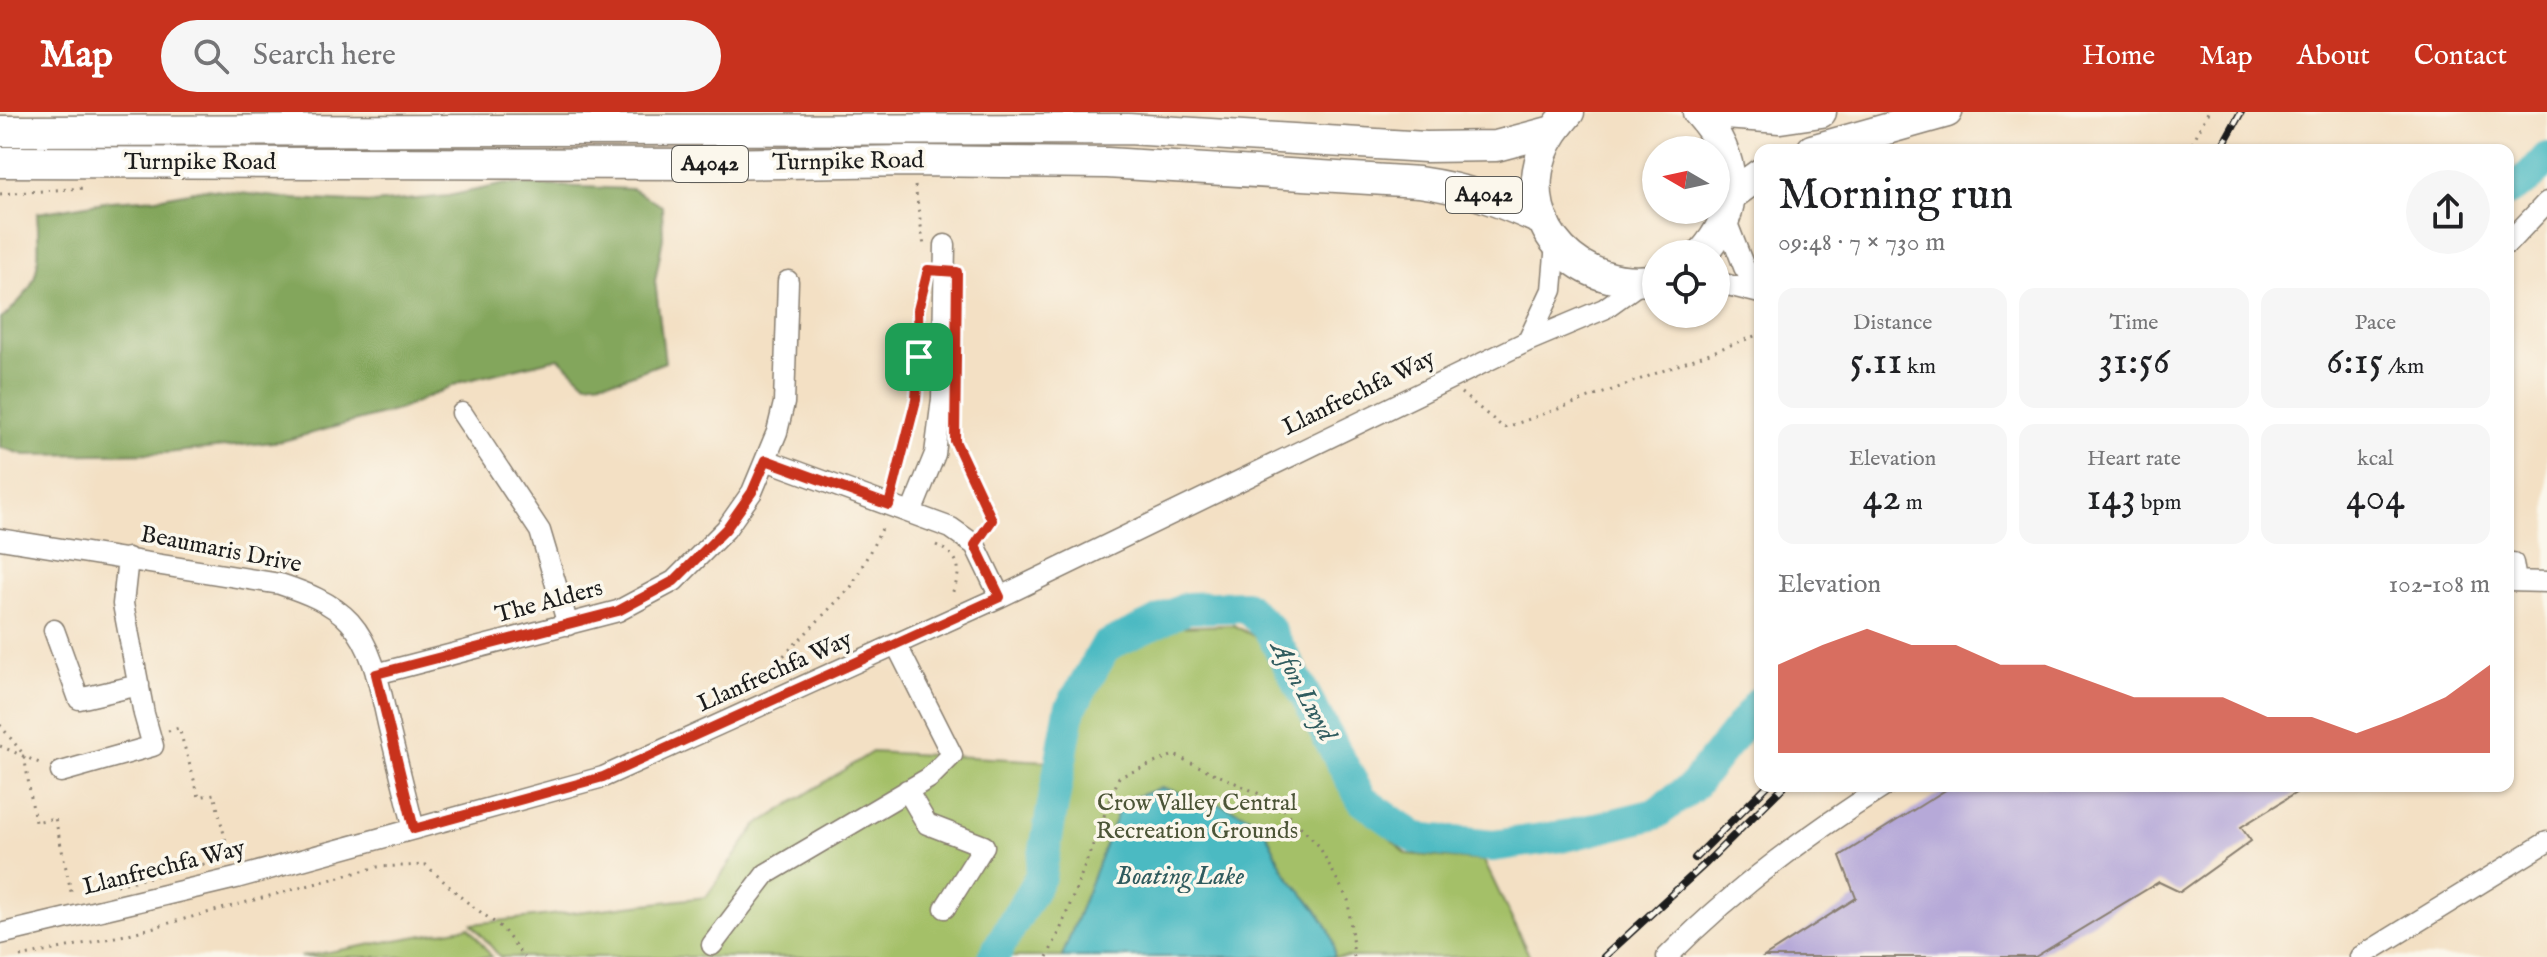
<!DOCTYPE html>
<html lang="en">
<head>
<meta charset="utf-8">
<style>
  body { margin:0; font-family:"IM FELL English",serif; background:#f6f6f6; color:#202124; height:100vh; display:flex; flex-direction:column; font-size:30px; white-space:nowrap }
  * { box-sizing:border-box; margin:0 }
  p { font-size:26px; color:#757577 }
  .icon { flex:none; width:44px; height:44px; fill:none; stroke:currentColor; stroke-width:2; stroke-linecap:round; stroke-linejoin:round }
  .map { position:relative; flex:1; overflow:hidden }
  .sheet { position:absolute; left:1754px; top:32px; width:760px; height:648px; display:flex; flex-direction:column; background:#fff; border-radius:16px; box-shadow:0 2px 6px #0004 }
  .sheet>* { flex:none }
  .needle { width:52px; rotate:279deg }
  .buttons { position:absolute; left:1642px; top:24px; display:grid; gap:16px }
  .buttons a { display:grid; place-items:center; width:88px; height:88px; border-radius:50%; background:#fff; box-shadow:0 2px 6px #0004; font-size:40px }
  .pin { position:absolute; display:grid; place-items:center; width:68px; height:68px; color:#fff; margin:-34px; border-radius:16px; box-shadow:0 4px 12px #0006 }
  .round { display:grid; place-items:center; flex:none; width:84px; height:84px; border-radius:42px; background:#f6f6f6 }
  .head { display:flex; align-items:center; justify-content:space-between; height:136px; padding:0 24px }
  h1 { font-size:44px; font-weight:600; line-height:60px }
  .stats { display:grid; grid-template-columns:repeat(3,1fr); gap:12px; height:136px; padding:8px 24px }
  .stats div { display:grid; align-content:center; border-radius:16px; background:#f6f6f6; text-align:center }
  .stats b { font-size:40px; font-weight:600 }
  .stats small { font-size:22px; font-weight:400 }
  .stats p { font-size:22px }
  .chart { height:224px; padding:16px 24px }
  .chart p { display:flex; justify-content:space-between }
  .chart svg { width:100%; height:144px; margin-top:8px; fill:#c8321e; opacity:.7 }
  header { display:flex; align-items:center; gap:48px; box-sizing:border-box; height:112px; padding:0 40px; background:#c8321e; color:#fff }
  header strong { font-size:38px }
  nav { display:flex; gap:44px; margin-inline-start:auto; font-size:28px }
  .search { width:560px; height:72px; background:#f6f6f6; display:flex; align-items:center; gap:20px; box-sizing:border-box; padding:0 28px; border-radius:44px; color:#757577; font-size:30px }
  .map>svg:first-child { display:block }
</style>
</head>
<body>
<header>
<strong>Map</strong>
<div class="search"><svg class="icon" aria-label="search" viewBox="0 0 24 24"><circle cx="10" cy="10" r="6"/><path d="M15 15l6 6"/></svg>Search here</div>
<nav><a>Home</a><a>Map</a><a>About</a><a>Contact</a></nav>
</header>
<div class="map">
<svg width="2547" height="845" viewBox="0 0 2547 845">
  <rect width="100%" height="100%" fill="#fbf7ec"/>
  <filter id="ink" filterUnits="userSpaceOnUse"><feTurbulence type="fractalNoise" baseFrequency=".0125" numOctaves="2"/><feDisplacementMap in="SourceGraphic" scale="16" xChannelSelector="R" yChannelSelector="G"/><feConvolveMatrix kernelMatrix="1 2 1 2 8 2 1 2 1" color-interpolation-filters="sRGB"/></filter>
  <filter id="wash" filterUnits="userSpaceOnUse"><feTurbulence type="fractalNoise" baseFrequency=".006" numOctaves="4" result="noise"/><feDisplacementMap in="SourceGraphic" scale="32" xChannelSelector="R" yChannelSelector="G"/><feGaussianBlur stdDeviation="1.8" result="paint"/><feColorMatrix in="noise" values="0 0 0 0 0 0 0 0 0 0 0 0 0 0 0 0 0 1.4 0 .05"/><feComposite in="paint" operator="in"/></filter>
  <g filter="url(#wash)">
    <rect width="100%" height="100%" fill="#f3e0c4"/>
    <path fill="#a4c068" stroke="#606e42" stroke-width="2" d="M 1233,513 L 1265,530 L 1342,682 L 1407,742 L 1484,749 L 1530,845 L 500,845 L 472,812 L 706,785 L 756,714 L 872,640 L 1067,650 L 1078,594 L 1110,542 L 1176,515 Z
      M 469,815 L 492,845 L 300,845 Z"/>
    <path fill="#83a65c" stroke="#50613c" stroke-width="2" d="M 505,72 L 632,77 L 662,94 L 663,126 L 655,169 L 665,250 L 620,267 L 586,271 L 559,246 L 461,270 L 401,297 L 283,329 L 166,341 L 25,343 L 0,335 L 0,206 L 6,203 C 14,194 26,184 31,173 C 42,152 38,124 37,101 L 111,89 L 157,86 L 205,77 L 294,87 L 373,91 L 448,84 Z"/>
    <path fill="#4bbac2" stroke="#346b6f" stroke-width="2" d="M 1161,676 C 1180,680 1247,698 1259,711 C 1271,725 1276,746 1286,761 C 1304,786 1337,811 1334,845 L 1062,845 L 1122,689 Z"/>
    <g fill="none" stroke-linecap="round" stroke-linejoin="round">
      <path stroke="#4bbac2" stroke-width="32" d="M 2508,79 L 2527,68 L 2547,46
        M 993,845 L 1040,765 L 1070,597 L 1106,534 L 1187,496 L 1245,494 L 1269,517 L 1362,688 L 1416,726 L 1493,734 L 1570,723 L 1655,702 L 1692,675 L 1760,590"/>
    </g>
    <g id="blocks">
      <path fill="#b6a9d8" d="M 1952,674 L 2307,674 L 2241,715 L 2251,729 L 2180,780 L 2159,770 L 2035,845 L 1764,845 L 1856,786 L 1840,744 Z"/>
    </g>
  </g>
  <g filter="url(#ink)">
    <use href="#blocks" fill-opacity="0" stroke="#887e70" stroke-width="2"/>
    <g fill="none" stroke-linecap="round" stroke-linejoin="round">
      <defs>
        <path id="minor" d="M 1725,106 L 1744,155 L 1760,180
          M 2508,131 L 2547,90
          M 1716,170 L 1760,181
          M 1528,229 L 1552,178 L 1556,131
          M 462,301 L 540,419 L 568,513
          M 766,348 L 951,416 L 975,433 L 1000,485
          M 911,401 L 935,342 L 942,287 L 945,133
          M 0,427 L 280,472 C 304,480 332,490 350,510 C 376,539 381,584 390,620 C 398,653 406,685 414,717
          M 2508,451 L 2513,451 L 2516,469
          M 2508,469 L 2547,470
          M 54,518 L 79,587 L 139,573
          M 376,562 L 618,499 L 674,469 L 726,417 L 752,380 L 777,320 L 784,291 L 788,169
          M 61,660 L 153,634 L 144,602 L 123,492 L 128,446
          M 907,678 L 927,712 L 984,734 L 945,796
          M 0,822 L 236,766 L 603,665 L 1000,485 L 1528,229 L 1604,197 L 1643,169
          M 712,833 L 766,762 L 929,666 L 952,643 L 897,534
          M 1667,845 C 1733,778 1805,724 1885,674
          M 2360,845 L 2547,730"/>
        <path id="highway" d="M 1569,0 C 1558,13 1548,25 1542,42 C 1517,117 1582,180 1656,167
          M 1698,0 C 1737,43 1743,98 1702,142
          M 1698,0 L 1780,6 L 1821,0
          M 0,19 L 1128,17 L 1426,35 L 1496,34 L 1553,19
          M 1812,38 L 1947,0
          M 0,50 L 713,52 L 910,49 L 1107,51 L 1419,70 C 1468,77 1499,89 1544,109
          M 1730,84 L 1760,62"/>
      </defs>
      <use href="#minor" stroke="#887e70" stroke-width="23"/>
      <use href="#highway" stroke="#887e70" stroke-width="33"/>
      <path stroke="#887e70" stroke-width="3" stroke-dasharray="2 6" stroke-linecap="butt" d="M 2189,38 L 2208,0
        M 915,74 L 924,134
        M 0,82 L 84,76
        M 1461,281 L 1504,316 L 1612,278 L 1760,222
        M 957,333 L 992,408 L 986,416
        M 895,374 L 916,288 L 919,245 L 918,198 L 924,173
        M 936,433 C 963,446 962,459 951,484
        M 750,578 L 851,475 L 884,413
        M 0,613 L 24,643 L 35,710 L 55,706 L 72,784
        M 168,619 L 179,616 L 199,685 L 214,682 L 230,746
        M 0,634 L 44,653
        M 117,773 L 234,745
        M 20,845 L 125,823 L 377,755 L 426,753 L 463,787 L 502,816 L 524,845
        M 1047,845 L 1059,821 L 1119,665 L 1174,643 L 1277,690 L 1319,734 L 1348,788 L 1354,845"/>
      <use href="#minor" stroke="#fff" stroke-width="20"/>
      <use href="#highway" stroke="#fff" stroke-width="30"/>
      <defs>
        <path id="rail" d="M 2220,38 L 2241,0
          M 1695,746 L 1767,674
          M 1604,845 L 1706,751 L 1784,674"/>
      </defs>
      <use href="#rail" stroke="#1c1c1c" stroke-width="8"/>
      <use href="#rail" stroke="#fbf7ec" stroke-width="5" stroke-dasharray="15" stroke-linecap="butt"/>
    </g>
  </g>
  <g fill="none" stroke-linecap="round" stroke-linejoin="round" filter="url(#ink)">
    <defs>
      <path id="route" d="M 928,158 L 957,160 L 955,329 L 992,408 L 975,433 L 1000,485 L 603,665 L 414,717 L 376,562 L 618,499 L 674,469 L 726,417 L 752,380 L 766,348 L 889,393 L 916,288 L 919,245 L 918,198 Z"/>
    </defs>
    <use href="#route" stroke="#fff" stroke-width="16"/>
    <use href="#route" stroke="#c8321e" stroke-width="10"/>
  </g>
  <g text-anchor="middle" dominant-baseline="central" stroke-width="7" stroke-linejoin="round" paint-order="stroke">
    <g fill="#fbf7ec" stroke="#5f5e5a" stroke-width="2">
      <rect x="672" y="34" width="76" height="36" rx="6"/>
      <rect x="1446" y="65" width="76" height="36" rx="6"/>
    </g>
    <g font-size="22" font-weight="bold" fill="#1c1c1c">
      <text x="710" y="52">A4042</text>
      <text x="1484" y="83">A4042</text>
    </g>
    <g font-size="24" fill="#1c1c1c" stroke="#fbf7ec">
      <text x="200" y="50">Turnpike Road</text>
      <text transform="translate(848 50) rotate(-1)">Turnpike Road</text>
      <text transform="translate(1359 281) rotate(-26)">Llanfrechfa Way</text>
      <text transform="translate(221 438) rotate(11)">Beaumaris Drive</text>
      <text transform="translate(549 490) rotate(-15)">The Alders</text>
      <text transform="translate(775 560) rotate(-24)">Llanfrechfa Way</text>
      <text transform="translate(164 756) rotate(-14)">Llanfrechfa Way</text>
    </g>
    <g font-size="24" fill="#4c5537" stroke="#fbf7ec">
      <text x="1197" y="691">Crow Valley Central<tspan x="1197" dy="28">Recreation Grounds</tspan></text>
    </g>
    <g font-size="26" font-style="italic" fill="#2f5b5e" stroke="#fbf7ec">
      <text transform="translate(1303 579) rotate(62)">Afon Lwyd</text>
      <text x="1180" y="764">Boating Lake</text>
    </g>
  </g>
</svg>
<div class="buttons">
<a><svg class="needle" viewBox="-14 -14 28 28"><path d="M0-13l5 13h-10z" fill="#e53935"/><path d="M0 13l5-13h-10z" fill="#757577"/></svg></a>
<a><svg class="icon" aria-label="locate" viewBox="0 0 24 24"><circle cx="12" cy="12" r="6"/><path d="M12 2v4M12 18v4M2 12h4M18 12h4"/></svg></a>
</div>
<div class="pin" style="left:919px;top:245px;background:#1e9e55"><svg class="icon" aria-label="arrive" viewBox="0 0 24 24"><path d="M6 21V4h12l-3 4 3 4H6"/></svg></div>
<section class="sheet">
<div class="head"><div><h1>Morning run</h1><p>09:48 · 7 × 730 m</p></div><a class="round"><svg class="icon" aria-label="share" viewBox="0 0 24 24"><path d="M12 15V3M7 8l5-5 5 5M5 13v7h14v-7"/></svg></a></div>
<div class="stats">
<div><p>Distance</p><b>5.11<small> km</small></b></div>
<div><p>Time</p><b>31:56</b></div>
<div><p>Pace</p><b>6:15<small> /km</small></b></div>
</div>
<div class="stats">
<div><p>Elevation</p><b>42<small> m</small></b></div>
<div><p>Heart rate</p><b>143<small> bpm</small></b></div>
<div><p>kcal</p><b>404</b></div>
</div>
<div class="chart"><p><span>Elevation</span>102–108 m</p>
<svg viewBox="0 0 160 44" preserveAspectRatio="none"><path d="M0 44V17L10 11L20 6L30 11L40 11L50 17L60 17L70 22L80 27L90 27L100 27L110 33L120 33L130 38L140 33L150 27L160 17V44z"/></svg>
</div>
</section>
</div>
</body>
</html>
